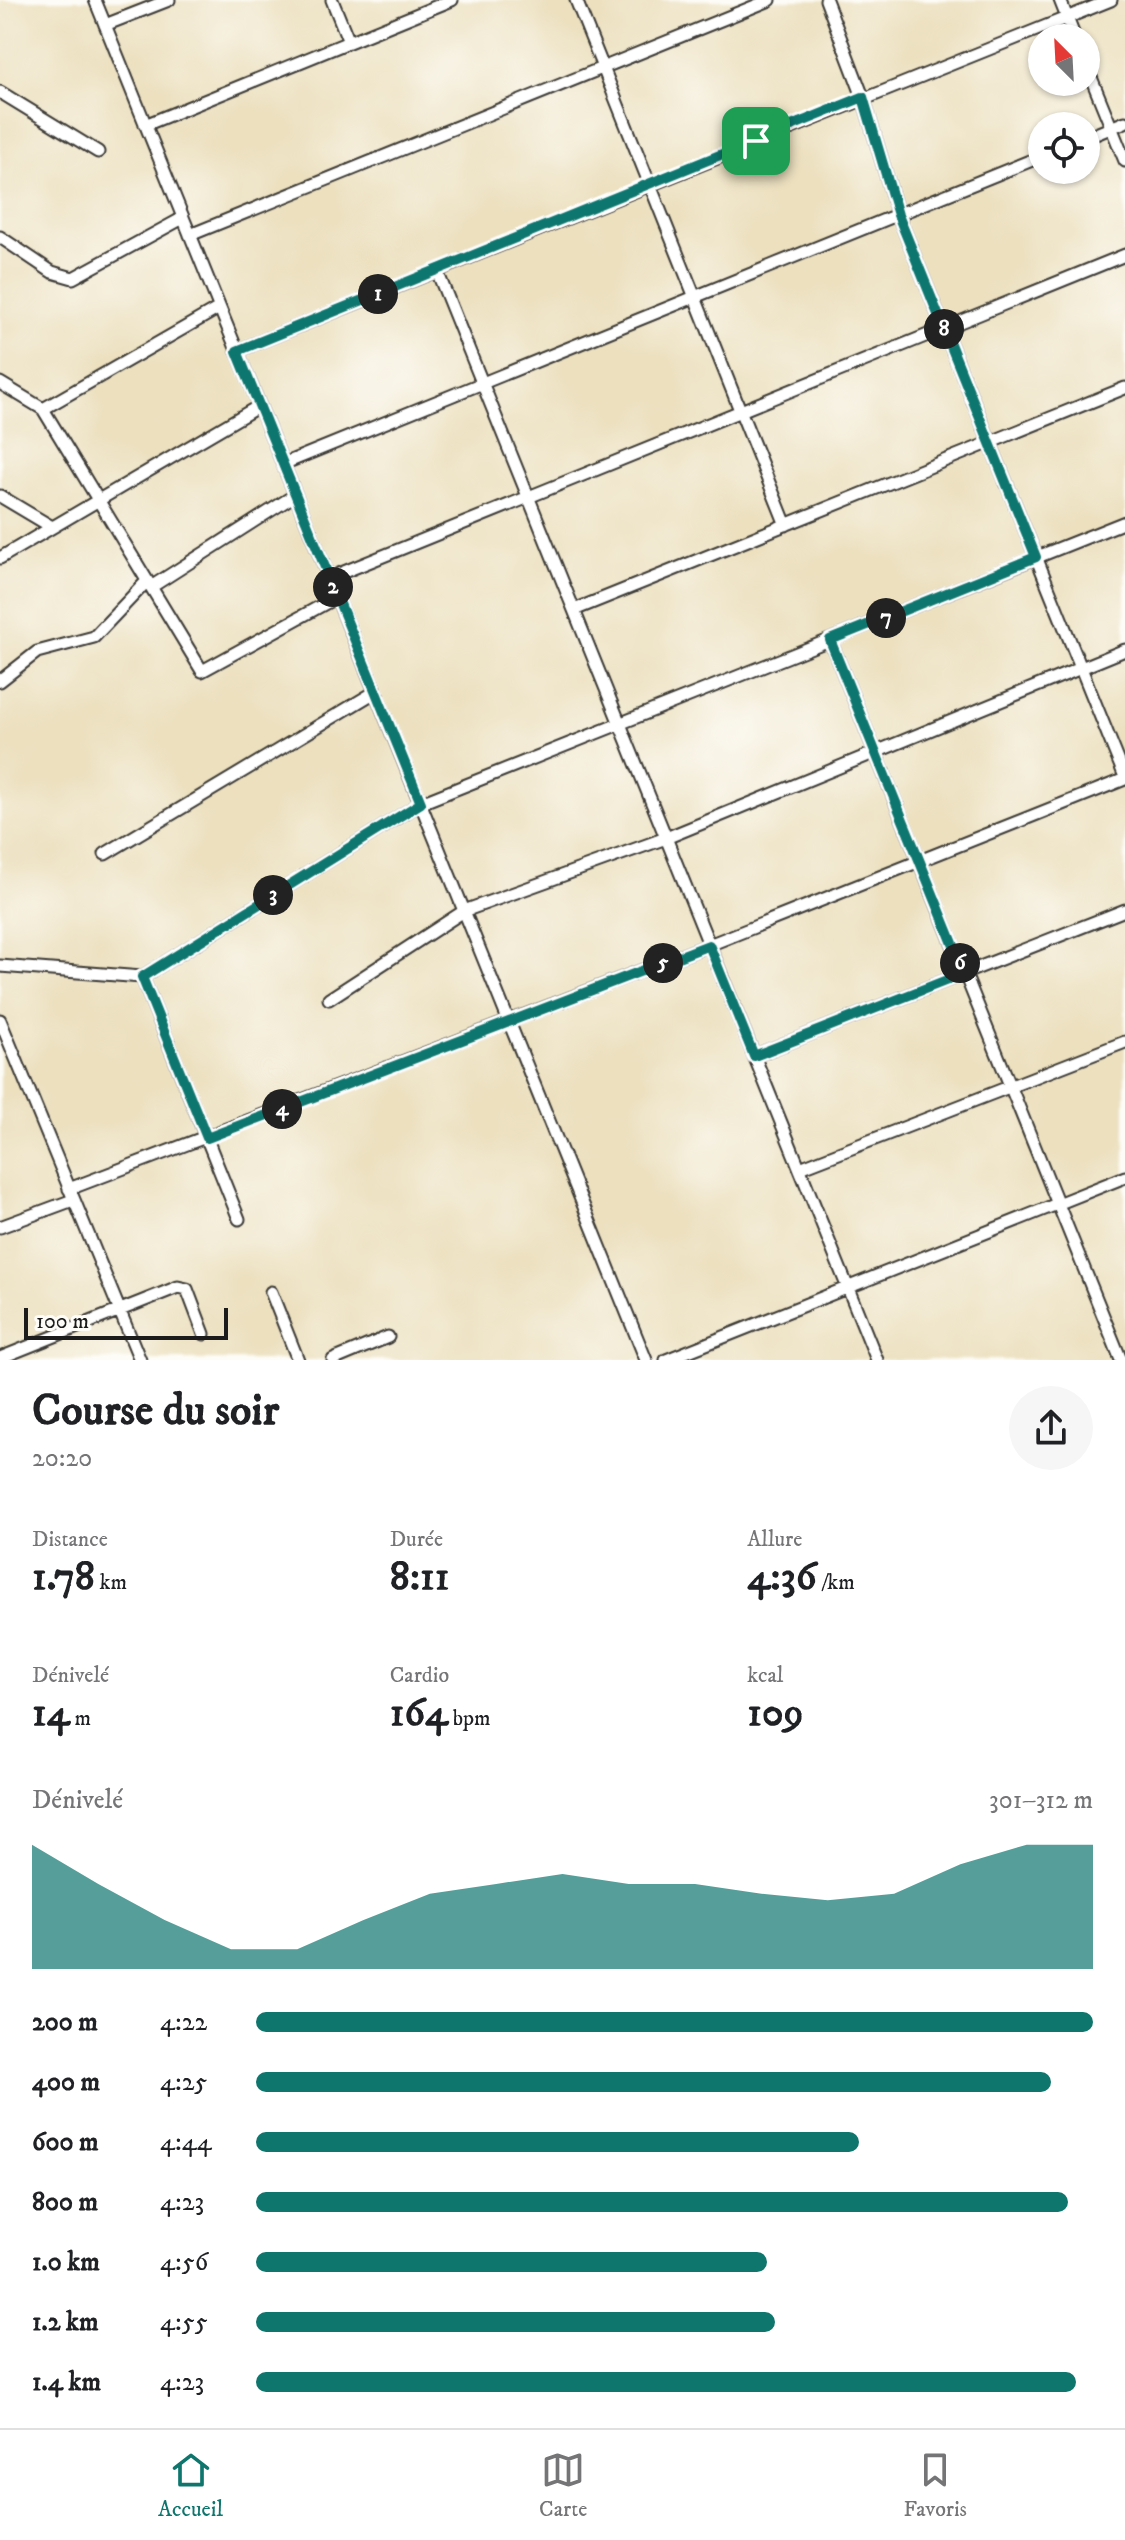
<!DOCTYPE html>
<html lang="fr">
<head>
<meta charset="utf-8">
<style>
  body { margin:0; font-family:"IM FELL DW Pica",serif; background:#f6f6f6; color:#202124; height:100vh; display:flex; flex-direction:column; font-size:30px; white-space:nowrap }
  * { box-sizing:border-box; margin:0 }
  p { font-size:26px; color:#757577 }
  .icon { flex:none; width:44px; height:44px; fill:none; stroke:currentColor; stroke-width:2; stroke-linecap:round; stroke-linejoin:round }
  .map { position:relative; height:1360px; overflow:hidden }
  .side { display:flex; flex-direction:column; background:#fff; flex:1 }
  .side>* { flex:none }
  .needle { width:52px; rotate:336deg }
  .controls { position:absolute; left:1028px; top:24px; display:grid; gap:16px }
  .controls a { display:grid; place-items:center; width:72px; height:72px; border-radius:50%; background:#fff; box-shadow:0 2px 6px #0004; font-size:40px }
  .scale { position:absolute; left:24px; bottom:20px; width:204px; box-sizing:border-box; padding-left:8px; border:4px solid #1c1c1c; border-top:0; font-size:22px; line-height:28px; white-space:nowrap; color:#1c1c1c; -webkit-text-stroke:6px #fdfcf7; paint-order:stroke }
  .pin { position:absolute; display:grid; place-items:center; width:68px; height:68px; color:#fff; margin:-34px; border-radius:16px; box-shadow:0 4px 12px #0006 }
  .km { position:absolute; width:40px; height:40px; margin:-20px; border-radius:50%; background:#222; color:#fff; font-size:22px; line-height:40px; text-align:center }
  .round { display:grid; place-items:center; flex:none; width:84px; height:84px; border-radius:42px; background:#f6f6f6 }
  .head { display:flex; align-items:center; justify-content:space-between; height:136px; padding:0 32px }
  h1 { font-size:44px; font-weight:700; line-height:60px }
  .figures { display:grid; grid-template-columns:repeat(3,1fr); gap:12px; height:136px; padding:8px 32px }
  .figures div { display:grid; align-content:center }
  .figures b { font-size:40px; font-weight:700 }
  .figures small { font-size:22px; font-weight:400 }
  .figures p { font-size:22px }
  .chart { height:224px; padding:16px 32px }
  .chart p { display:flex; justify-content:space-between }
  .chart svg { width:100%; height:144px; margin-top:8px; fill:#0f766e; opacity:.7 }
  ul { padding:0 32px; list-style:none; font-size:26px }
  li { display:grid; grid-template-columns:128px 96px 1fr; align-items:center; height:60px }
  li i { height:20px; border-radius:10px; background:#0f766e }
  .menu { display:flex; justify-content:space-around; align-items:center; height:112px; border-top:2px solid #e0e0e0; background:#fff; font-size:22px; color:#757577 }
  .menu a { display:grid; justify-items:center; gap:4px }
  .menu .current { color:#0f766e }
  .map>svg:first-child { display:block }
</style>
</head>
<body>
<div class="map">
<svg width="1125" height="1360" viewBox="0 0 1125 1360">
  <rect width="100%" height="100%" fill="#fdfcf7"/>
  <filter id="ink" filterUnits="userSpaceOnUse"><feTurbulence type="fractalNoise" baseFrequency=".0125" numOctaves="2"/><feDisplacementMap in="SourceGraphic" scale="16" xChannelSelector="R" yChannelSelector="G"/><feConvolveMatrix kernelMatrix="1 2 1 2 8 2 1 2 1" color-interpolation-filters="sRGB"/></filter>
  <filter id="wash" filterUnits="userSpaceOnUse"><feTurbulence type="fractalNoise" baseFrequency=".006" numOctaves="4" result="noise"/><feDisplacementMap in="SourceGraphic" scale="32" xChannelSelector="R" yChannelSelector="G"/><feGaussianBlur stdDeviation="1.8" result="paint"/><feColorMatrix in="noise" values="0 0 0 0 0 0 0 0 0 0 0 0 0 0 0 0 0 1.4 0 .05"/><feComposite in="paint" operator="in"/></filter>
  <g filter="url(#wash)">
    <rect width="100%" height="100%" fill="#ece0bf"/>
  </g>
  <g filter="url(#ink)">
    <g fill="none" stroke-linecap="round" stroke-linejoin="round">
      <defs>
        <path id="minor" d="M 95,0 L 646,1360
          M 332,0 L 349,42
          M 576,0 L 786,525
          M 826,0 L 863,97 L 898,215 L 1125,777
          M 1060,0 L 1075,38
          M 105,25 L 169,0
          M 1086,65 L 1125,161
          M 0,92 L 98,152
          M 145,125 L 452,0
          M 1086,138 L 1125,122
          M 190,235 L 770,0
          M 0,237 L 52,272 L 73,278 L 183,218
          M 437,271 L 877,1360
          M 237,351 L 1111,0
          M 0,383 L 43,409 L 202,671 L 337,597
          M 43,409 L 219,308
          M 283,464 L 1042,156
          M 0,496 L 52,527
          M 0,558 L 259,406
          M 329,578 L 1125,255
          M 151,587 L 295,495
          M 574,610 L 1125,388
          M 830,640 L 1121,1360
          M 0,681 L 37,652 L 94,637 L 147,581
          M 105,854 L 375,692
          M 0,966 L 142,977 L 421,803 L 1125,522
          M 142,977 L 239,1219
          M 329,999 L 464,911 L 666,838 L 1125,650
          M 0,1020 L 140,1360
          M 754,1056 L 1125,910
          M 800,1168 L 1125,1042
          M 69,1189 L 709,945 L 1125,779
          M 0,1227 L 73,1200
          M 271,1292 L 298,1360
          M 0,1358 L 178,1287 L 187,1289 L 204,1334
          M 333,1360 L 388,1337
          M 666,1360 L 1125,1177"/>
      </defs>
      <use href="#minor" stroke="#3b3934" stroke-width="15"/>
      <use href="#minor" stroke="#fff" stroke-width="11"/>
    </g>
  </g>
  <g fill="none" stroke-linecap="round" stroke-linejoin="round" filter="url(#ink)">
    <defs>
      <path id="route" d="M 863,97 L 898,215 L 1036,557 L 830,640 L 965,973 L 754,1056 L 709,945 L 207,1138 L 142,977 L 421,803 L 237,351 Z"/>
    </defs>
    <use href="#route" stroke="#fff" stroke-width="16"/>
    <use href="#route" stroke="#0f766e" stroke-width="10"/>
  </g>
</svg>
<div class="controls">
<a><svg class="needle" viewBox="-14 -14 28 28"><path d="M0-13l5 13h-10z" fill="#e53935"/><path d="M0 13l5-13h-10z" fill="#757577"/></svg></a>
<a><svg class="icon" aria-label="locate" viewBox="0 0 24 24"><circle cx="12" cy="12" r="6"/><path d="M12 2v4M12 18v4M2 12h4M18 12h4"/></svg></a>
</div>
<div class="scale">100 m</div>
<div class="pin" style="left:756px;top:141px;background:#1e9e55"><svg class="icon" aria-label="arrive" viewBox="0 0 24 24"><path d="M6 21V4h12l-3 4 3 4H6"/></svg></div>
<b class="km" style="left:378px;top:294px">1</b>
<b class="km" style="left:333px;top:587px">2</b>
<b class="km" style="left:273px;top:895px">3</b>
<b class="km" style="left:282px;top:1109px">4</b>
<b class="km" style="left:663px;top:963px">5</b>
<b class="km" style="left:960px;top:963px">6</b>
<b class="km" style="left:886px;top:618px">7</b>
<b class="km" style="left:944px;top:329px">8</b>
</div>
<section class="side">
<div class="head"><div><h1>Course du soir</h1><p>20:20</p></div><a class="round"><svg class="icon" aria-label="share" viewBox="0 0 24 24"><path d="M12 15V3M7 8l5-5 5 5M5 13v7h14v-7"/></svg></a></div>
<div class="figures">
<div><p>Distance</p><b>1.78<small> km</small></b></div>
<div><p>Durée</p><b>8:11</b></div>
<div><p>Allure</p><b>4:36<small> /km</small></b></div>
</div>
<div class="figures">
<div><p>Dénivelé</p><b>14<small> m</small></b></div>
<div><p>Cardio</p><b>164<small> bpm</small></b></div>
<div><p>kcal</p><b>109</b></div>
</div>
<div class="chart"><p><span>Dénivelé</span>301–312 m</p>
<svg viewBox="0 0 160 44" preserveAspectRatio="none"><path d="M0 44V6L10 18L20 29L30 38L40 38L50 29L60 21L70 18L80 15L90 18L100 18L110 21L120 23L130 21L140 12L150 6L160 6V44z"/></svg>
</div>
<ul>
<li><b>200 m</b>4:22<i style="width:100%"></i></li>
<li><b>400 m</b>4:25<i style="width:95%"></i></li>
<li><b>600 m</b>4:44<i style="width:72%"></i></li>
<li><b>800 m</b>4:23<i style="width:97%"></i></li>
<li><b>1.0 km</b>4:56<i style="width:61%"></i></li>
<li><b>1.2 km</b>4:55<i style="width:62%"></i></li>
<li><b>1.4 km</b>4:23<i style="width:98%"></i></li>
</ul>
</section>
<nav class="menu">
<a class="current"><svg class="icon" aria-label="home" viewBox="0 0 24 24"><path d="M3 11l9-7 9 7M6 9v11h12V9"/></svg>Accueil</a>
<a><svg class="icon" aria-label="map" viewBox="0 0 24 24"><path d="M3 6l6-2 6 2 6-2v14l-6 2-6-2-6 2zM9 4v14M15 6v14"/></svg>Carte</a>
<a><svg class="icon" aria-label="saved" viewBox="0 0 24 24"><path d="M7 4h10v16l-5-4-5 4z"/></svg>Favoris</a>
</nav>
</body>
</html>
